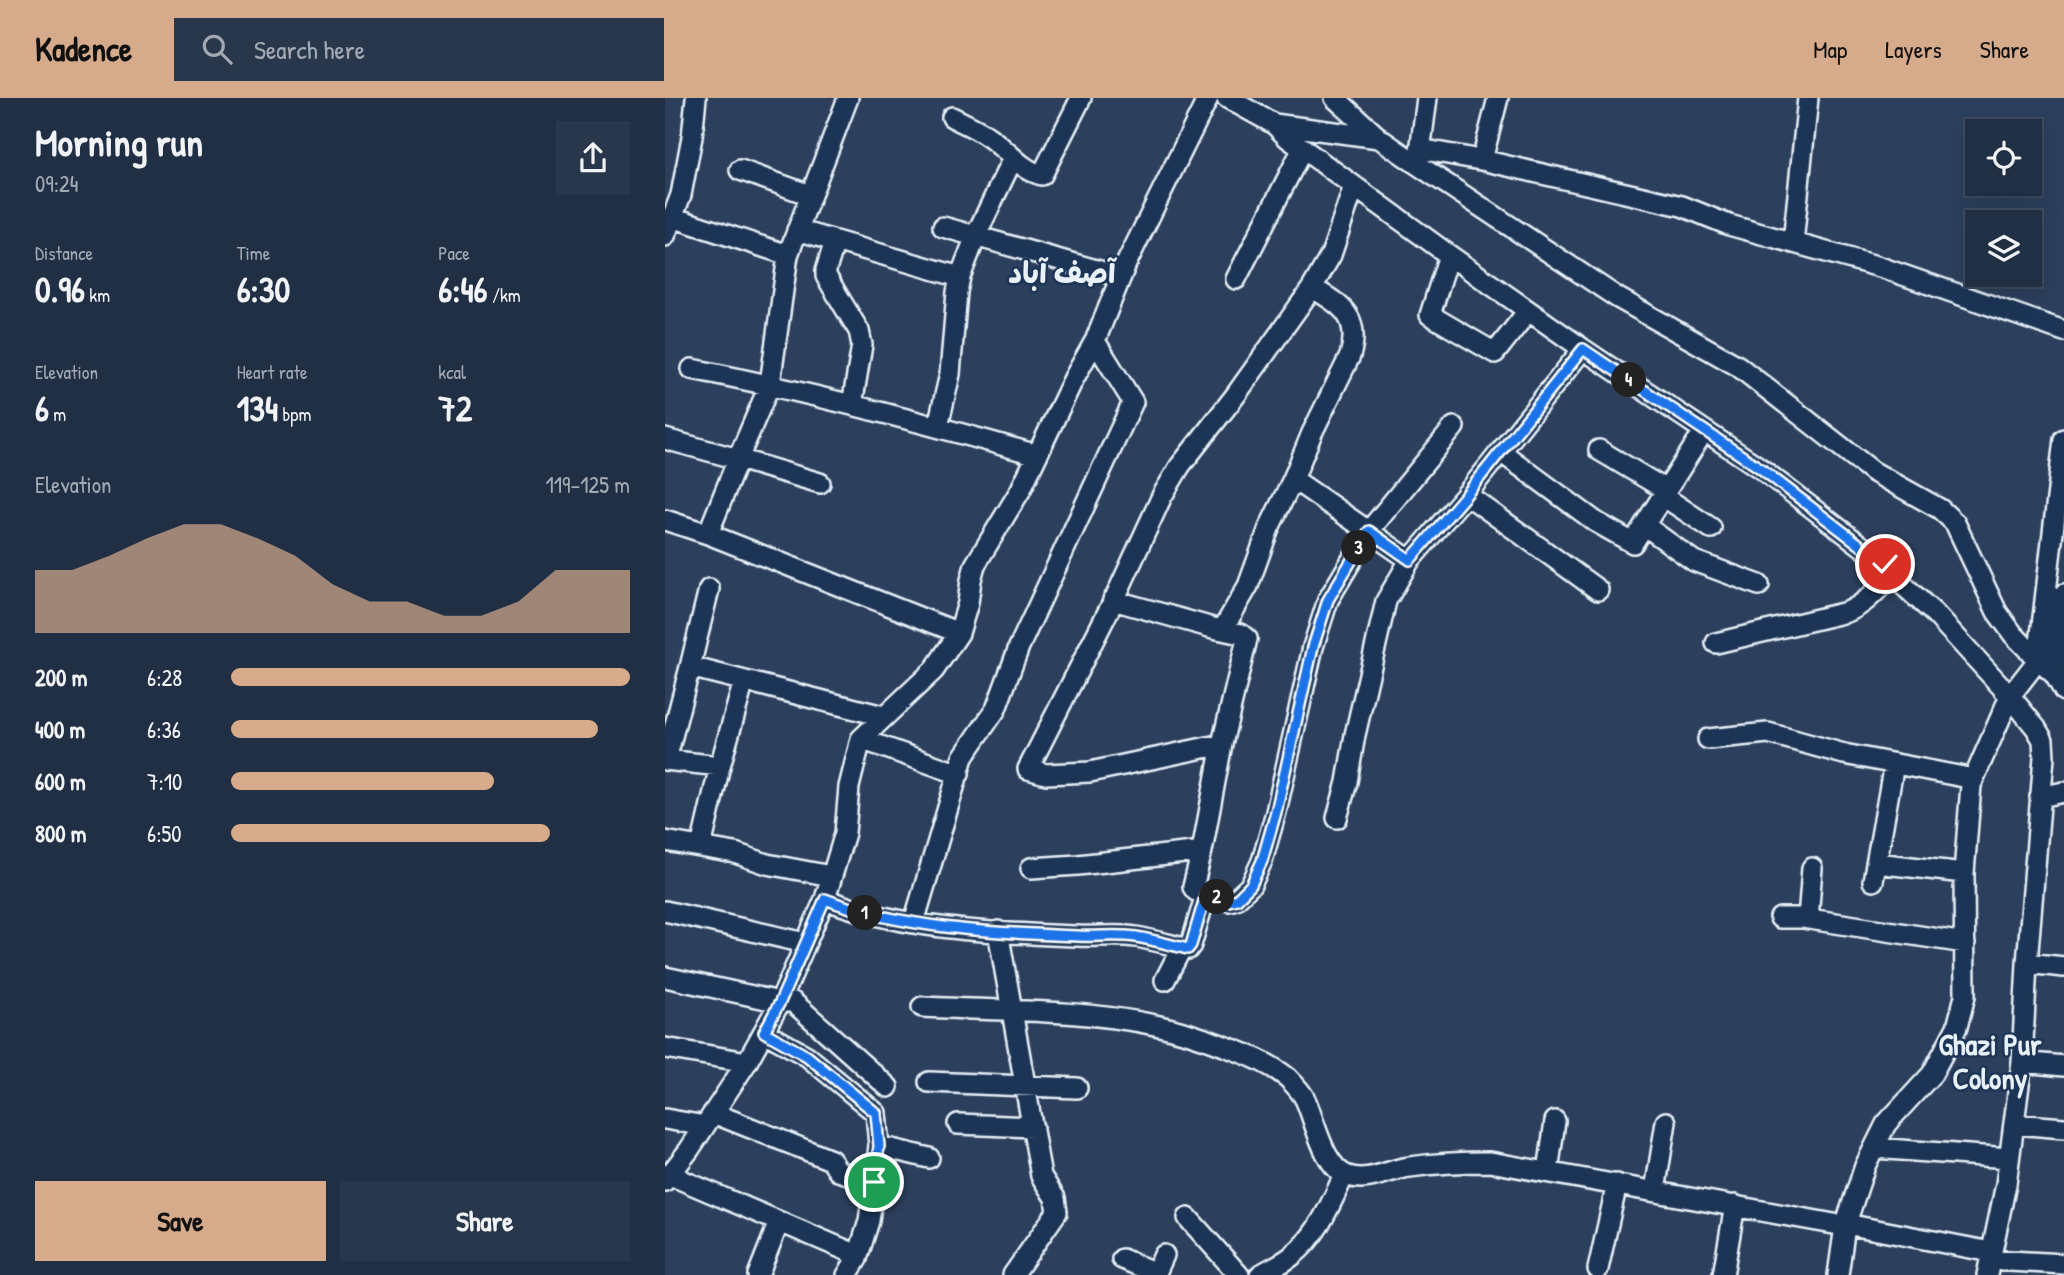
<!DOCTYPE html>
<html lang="en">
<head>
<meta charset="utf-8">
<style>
  body { margin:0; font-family:"Patrick Hand","Playpen Sans Arabic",sans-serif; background:#29374c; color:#f1f3f6; height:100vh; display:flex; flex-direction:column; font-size:26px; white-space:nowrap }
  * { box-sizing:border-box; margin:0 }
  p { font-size:23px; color:#a2a9b3 }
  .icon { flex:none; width:38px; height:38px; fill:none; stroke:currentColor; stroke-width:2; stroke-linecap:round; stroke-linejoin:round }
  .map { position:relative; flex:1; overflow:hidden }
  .details { display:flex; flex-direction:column; background:#212f45; width:665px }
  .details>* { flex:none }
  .fabs { position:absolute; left:1300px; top:21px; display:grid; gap:14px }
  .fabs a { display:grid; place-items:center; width:77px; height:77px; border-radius:0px; background:#212f45; box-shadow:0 7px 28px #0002,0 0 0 2px #3e4a5e; font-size:35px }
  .pin { position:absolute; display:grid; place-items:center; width:60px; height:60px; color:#fff; margin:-30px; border:4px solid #fff; border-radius:50%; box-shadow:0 2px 7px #0007 }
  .km { position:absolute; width:35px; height:35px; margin:-18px; border-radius:50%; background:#222; color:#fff; font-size:19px; line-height:35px; text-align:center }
  .round { display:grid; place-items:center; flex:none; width:74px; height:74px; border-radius:0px; background:#29374c }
  .overview { display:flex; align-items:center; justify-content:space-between; height:119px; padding:0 35px }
  h1 { font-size:38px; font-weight:700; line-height:52px }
  .metrics { display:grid; grid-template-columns:repeat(3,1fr); gap:10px; height:119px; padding:7px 35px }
  .metrics div { display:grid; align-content:center }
  .metrics b { font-size:35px; font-weight:700 }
  .metrics small { font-size:19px; font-weight:400 }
  .metrics p { font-size:19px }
  .chart { height:196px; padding:14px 35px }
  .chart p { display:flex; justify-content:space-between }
  .chart svg { width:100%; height:126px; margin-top:7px; fill:#d6ab8b; opacity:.7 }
  .cta { display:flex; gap:14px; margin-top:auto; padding:14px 35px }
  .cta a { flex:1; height:80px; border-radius:0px; background:#d6ab8b; color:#111; font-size:28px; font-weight:700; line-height:80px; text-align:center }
  .cta a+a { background:#29374c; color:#f1f3f6 }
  ul { padding:0 35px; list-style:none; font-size:23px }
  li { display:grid; grid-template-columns:112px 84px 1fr; align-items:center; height:52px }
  li i { height:18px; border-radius:9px; background:#d6ab8b }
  header { display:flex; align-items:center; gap:42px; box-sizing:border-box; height:98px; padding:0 35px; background:#d6ab8b; color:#111 }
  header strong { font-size:33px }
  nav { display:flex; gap:38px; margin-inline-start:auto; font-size:24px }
  .search { width:490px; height:63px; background:#29374c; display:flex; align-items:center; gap:18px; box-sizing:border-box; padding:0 24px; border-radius:0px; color:#a2a9b3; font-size:26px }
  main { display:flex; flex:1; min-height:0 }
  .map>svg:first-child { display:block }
</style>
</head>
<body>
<header>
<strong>Kadence</strong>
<div class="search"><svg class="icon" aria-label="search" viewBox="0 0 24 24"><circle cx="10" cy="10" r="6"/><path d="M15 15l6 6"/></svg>Search here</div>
<nav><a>Map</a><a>Layers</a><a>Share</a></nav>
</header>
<main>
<section class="details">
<div class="overview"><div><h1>Morning run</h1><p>09:24</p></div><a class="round"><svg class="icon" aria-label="share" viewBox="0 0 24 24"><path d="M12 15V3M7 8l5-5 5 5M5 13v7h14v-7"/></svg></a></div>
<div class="metrics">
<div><p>Distance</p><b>0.96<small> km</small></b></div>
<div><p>Time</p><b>6:30</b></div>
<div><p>Pace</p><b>6:46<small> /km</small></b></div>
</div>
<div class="metrics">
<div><p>Elevation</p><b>6<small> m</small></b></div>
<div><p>Heart rate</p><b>134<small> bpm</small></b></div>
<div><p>kcal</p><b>72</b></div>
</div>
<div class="chart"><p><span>Elevation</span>119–125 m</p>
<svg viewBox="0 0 160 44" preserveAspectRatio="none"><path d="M0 44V22L10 22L20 17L30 11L40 6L50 6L60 11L70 17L80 27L90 33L100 33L110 38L120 38L130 33L140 22L150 22L160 22V44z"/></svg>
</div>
<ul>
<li><b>200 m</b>6:28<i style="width:100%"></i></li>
<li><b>400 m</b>6:36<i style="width:92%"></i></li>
<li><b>600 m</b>7:10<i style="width:66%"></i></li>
<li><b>800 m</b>6:50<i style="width:80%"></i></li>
</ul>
<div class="cta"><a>Save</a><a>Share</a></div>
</section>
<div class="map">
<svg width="1399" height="1177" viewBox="0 0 1399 1177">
  <rect width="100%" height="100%" fill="#2c3f5c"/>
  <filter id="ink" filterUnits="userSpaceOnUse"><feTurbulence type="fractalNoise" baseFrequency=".0143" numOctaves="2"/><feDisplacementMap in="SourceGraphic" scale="14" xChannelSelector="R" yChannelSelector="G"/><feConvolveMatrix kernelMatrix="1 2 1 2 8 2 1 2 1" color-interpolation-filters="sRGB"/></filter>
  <g filter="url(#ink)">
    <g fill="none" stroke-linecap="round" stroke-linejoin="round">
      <defs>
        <path id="minor" d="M 562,0 L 609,26 L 714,40
          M 670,0 L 714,40 L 753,67 L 953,200 L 1073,268 L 1207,373 L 1275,411 L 1290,425 L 1332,514 L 1348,536 L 1373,562 L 1345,598 L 1306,687 L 1299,775 L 1300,898 L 1292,929 L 1267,976 L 1221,1026 L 1200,1068 L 1180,1128 L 1173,1177
          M 287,19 C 298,25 311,30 322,38 C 340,49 355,72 377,77 L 416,0
          M 609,26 L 623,40 L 689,88 L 784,157 L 918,251 L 1095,370 L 1220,466 L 1227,477 L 1271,517 L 1345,598 L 1371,630 L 1378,642 L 1379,659 L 1362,865 L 1357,964 L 1341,1086 L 1322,1177
          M 755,51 L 821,63 L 1017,108 L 1064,127 L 1215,169 L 1399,233
          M 754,61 L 762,0
          M 817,62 L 833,0
          M 75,72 L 145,97
          M 7,119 L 123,157
          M 278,129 L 456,179
          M 132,132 L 295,179
          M 0,138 L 16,97 L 27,39 L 31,0
          M 170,143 L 161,172 L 161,178 L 194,233 L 197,247 L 187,307
          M 1128,145 L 1143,0
          M 784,157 L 765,217 L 830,255 L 863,213
          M 571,181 L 638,50
          M 27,271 C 144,294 258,324 372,357
          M 273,328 L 285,276 L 292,194 L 295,179 L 313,133 L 348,60
          M 0,341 L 73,361 L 105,286 L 123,157 L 183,0
          M 1399,341 L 1373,562 L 1390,577 L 1399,593
          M 934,352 L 1001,392
          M 836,354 L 931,424 L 968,445 L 1039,333
          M 628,381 L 745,462
          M 801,396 L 933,492
          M 998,398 L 1046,430
          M 0,422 L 43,436 L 73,361 L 155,385
          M 979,427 L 1029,463 L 1094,487
          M 43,436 L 294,535
          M 44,491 L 25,569 L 218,618
          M 448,502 L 548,530 L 576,536 L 582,541 L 557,646
          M 558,531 L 583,488 L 604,430 L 628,381 L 647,335 L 685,258 C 696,220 678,207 647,190
          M 1051,545 L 1182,514 C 1201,506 1213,491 1227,477
          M 1390,577 L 1399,496
          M 196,641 L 294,676
          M 1043,641 L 1103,635 L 1179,656 L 1309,681
          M 0,662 L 55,668
          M 1,662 L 25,569
          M 1375,699 L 1399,694
          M 672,720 L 682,684 L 690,637 L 721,503 L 745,462 L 800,398 L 918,251
          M 0,743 L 70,755 L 102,766 L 166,778
          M 36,749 L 55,668 L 79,583
          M 537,753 L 528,789 L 531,793 L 564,803 L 571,801 L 586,787 L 597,763 L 611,714 L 648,549 L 663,502 L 704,433 L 789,329
          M 1211,765 L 1299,775
          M 366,770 L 413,767 L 537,753 L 557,646 L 425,674 L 381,676 L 363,671 L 451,498 L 497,398 L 515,368 L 570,298 L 647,190 L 666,157 L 689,88
          M 1208,783 L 1229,666
          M 160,801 C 237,832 330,835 413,838 C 432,839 452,836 471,839 C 489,842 506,847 523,851 L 526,847 L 541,796
          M 0,813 L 140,845
          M 1115,820 L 1138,820 L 1300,845
          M 1143,821 L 1147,770
          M 249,824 L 298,659 L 331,611 L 354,549 L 468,304 L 430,243
          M 333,833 L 376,1078 L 390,1100 L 392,1114 L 348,1177
          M 1362,865 L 1399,869
          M 0,879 L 115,904 L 128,904 L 223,989
          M 500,882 L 517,849
          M 257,909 C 334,913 414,911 490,927 C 515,932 539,940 562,949 C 584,957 604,965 623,980 C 629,986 636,993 640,1001 C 650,1022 658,1069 683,1078 C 704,1085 725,1071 745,1069 C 772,1065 799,1064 825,1064 L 1180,1128
          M 99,934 L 142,958 L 211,1015 L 214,1048 L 204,1123 L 192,1161
          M 0,950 L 82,964
          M 1357,964 L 1399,968
          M 264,984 L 412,990
          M 48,1015 L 166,1062 L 173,1073 L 209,1084
          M 0,1021 L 40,1028
          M 293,1026 L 368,1029
          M 1349,1026 L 1399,1030
          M 214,1048 L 264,1060
          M 1209,1050 L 1344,1060
          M 883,1074 L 890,1023
          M 5,1077 L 183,1153 L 192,1161 L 182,1177
          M 0,1083 L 24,1052 L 82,964 L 115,904 L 160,801 L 180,735 L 184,689 L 196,641 L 269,572 L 294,535 L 303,505 L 306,482 L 310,467 L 355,393 L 409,280 L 430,243 L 461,166 L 543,0
          M 990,1093 L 1001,1024
          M 523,1120 L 574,1177
          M 1181,1126 L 1326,1154
          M 457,1161 L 491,1175
          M 1325,1162 L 1399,1166
          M 933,1171 L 952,1086
          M 93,1177 L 114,1124
          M 490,1177 L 499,1157
          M 595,1177 C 606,1170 619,1165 628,1157 C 654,1136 666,1105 679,1077
          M 1058,1177 L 1070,1107"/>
      </defs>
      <use href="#minor" stroke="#e8f1f8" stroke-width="24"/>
      <use href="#minor" stroke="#1d3557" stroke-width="19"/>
    </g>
  </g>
  <g fill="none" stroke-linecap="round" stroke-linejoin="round" filter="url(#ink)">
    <defs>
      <path id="route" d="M 209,1084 L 214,1048 L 211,1015 L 142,958 L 99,934 L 115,904 L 160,801 C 236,831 331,835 413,838 C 432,839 452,836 471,839 C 489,842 506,847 523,851 L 526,847 L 541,796 L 564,803 L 572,801 L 586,787 L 597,763 L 611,714 L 648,549 L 663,502 L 704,433 L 745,462 L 800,398 L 918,251 L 1095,370 L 1220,466"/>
    </defs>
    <use href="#route" stroke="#fff" stroke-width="14"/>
    <use href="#route" stroke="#1a73e8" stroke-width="9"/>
  </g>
  <g text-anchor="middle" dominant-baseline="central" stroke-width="5" stroke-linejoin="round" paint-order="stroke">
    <g font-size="30" font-weight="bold" fill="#e8f1f8" stroke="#1d3557">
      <text x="397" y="174">آصف آباد</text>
      <text x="1325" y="946">Ghazi Pur<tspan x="1325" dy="34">Colony</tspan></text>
    </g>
  </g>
</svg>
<div class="fabs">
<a><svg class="icon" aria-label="locate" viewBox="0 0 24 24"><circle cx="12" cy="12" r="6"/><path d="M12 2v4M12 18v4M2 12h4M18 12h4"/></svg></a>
<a><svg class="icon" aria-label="layers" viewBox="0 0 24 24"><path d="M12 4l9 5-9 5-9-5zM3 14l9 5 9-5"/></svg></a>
</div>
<div class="pin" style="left:209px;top:1084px;background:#1e9e55"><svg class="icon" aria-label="arrive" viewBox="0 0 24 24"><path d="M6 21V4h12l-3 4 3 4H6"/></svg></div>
<div class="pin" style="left:1220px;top:466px;background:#d93025"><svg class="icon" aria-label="check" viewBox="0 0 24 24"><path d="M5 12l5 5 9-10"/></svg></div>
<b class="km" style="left:200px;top:815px">1</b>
<b class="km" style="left:552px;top:799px">2</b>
<b class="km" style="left:694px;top:450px">3</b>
<b class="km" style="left:964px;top:282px">4</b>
</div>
</main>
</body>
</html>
